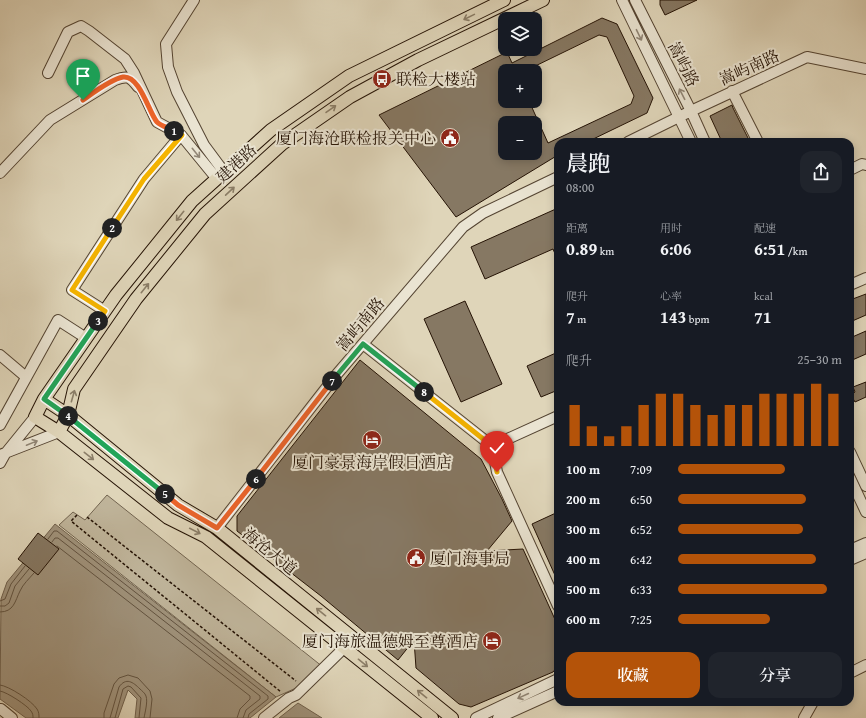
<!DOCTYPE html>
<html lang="zh">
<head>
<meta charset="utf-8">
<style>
  body { margin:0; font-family:"Gentium Book Plus","Noto Serif SC",serif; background:#20242c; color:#f1f3f6; height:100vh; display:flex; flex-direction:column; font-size:15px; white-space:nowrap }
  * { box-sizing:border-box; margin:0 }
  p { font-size:13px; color:#9ea1a6 }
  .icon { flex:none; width:22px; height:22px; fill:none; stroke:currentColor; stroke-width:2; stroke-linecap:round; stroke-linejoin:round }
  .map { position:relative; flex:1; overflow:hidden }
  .panel { position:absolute; left:554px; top:138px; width:300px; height:568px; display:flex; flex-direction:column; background:#171b24; border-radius:12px; box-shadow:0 2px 10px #0003 }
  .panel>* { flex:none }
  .tools { position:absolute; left:498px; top:12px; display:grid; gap:8px }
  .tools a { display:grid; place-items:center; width:44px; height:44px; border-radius:8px; background:#171b24; box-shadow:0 2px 10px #0003; font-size:20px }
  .pin { position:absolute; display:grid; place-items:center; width:34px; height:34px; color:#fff; margin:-41px -17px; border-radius:50% 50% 50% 0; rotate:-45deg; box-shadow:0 0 4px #0007 }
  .pin .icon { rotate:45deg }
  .km { position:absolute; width:20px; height:20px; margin:-10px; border-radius:50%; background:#222; color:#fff; font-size:11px; line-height:20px; text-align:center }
  .round { display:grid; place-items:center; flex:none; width:42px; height:42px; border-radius:12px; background:#20242c }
  .headline { display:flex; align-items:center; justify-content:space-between; height:68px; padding:0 12px }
  h1 { font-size:22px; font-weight:600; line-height:30px }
  .figures { display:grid; grid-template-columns:repeat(3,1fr); gap:6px; height:68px; padding:4px 12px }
  .figures div { display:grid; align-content:center }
  .figures b { font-size:17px; font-weight:600 }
  .figures small { font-size:11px; font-weight:400 }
  .figures p { font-size:11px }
  .chart { height:112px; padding:8px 12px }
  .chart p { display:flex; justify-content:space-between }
  .chart svg { width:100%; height:72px; margin-top:4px; stroke:#b45309; stroke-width:6 }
  .button { display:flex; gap:8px; margin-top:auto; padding:8px 12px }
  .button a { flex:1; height:46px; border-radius:12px; background:#b45309; color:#fff; font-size:16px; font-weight:600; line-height:46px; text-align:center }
  .button a+a { background:#20242c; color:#f1f3f6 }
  ul { padding:0 12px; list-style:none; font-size:13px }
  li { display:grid; grid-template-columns:64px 48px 1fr; align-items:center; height:30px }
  li i { height:10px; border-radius:5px; background:#b45309 }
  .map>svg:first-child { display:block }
</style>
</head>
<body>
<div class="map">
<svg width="866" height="718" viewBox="0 0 866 718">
  <rect width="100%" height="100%" fill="#dfd5b9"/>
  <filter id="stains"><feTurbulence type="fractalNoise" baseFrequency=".005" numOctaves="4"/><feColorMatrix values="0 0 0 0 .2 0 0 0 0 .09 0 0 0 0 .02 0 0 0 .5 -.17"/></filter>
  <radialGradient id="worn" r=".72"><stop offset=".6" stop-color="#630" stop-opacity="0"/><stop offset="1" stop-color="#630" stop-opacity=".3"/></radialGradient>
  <path fill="#bfb49a" stroke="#726450" d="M 107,495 L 323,667 L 305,684 L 276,697 L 59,525 L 73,512 L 85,520 Z"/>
  <path fill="#a0937c" stroke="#6f604c" d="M 55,524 L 276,697 L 250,718 L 135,718 L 137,699 L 128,690 L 118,718 L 26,718 L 0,699 L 1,599 L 7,582 Z
    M 298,703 L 322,718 L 279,718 Z"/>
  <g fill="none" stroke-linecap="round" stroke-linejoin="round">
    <path stroke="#625340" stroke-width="1" d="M 48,539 L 54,531 L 57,531 L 268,696 L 268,699 L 249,714 L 248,718
      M 52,542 L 55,538 L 58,538 L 260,696 L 260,699 L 246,710 L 243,718
      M 57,546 L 250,696 L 250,699 L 240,709 L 237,718
      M 0,601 L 5,599 L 11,584 L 25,566
      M 0,606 L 5,606 L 9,603 L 15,586 L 29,569
      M 0,612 C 14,612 15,601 20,591 C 23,584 29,579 34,573
      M 0,685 C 9,686 32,701 37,709 C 39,712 39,715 39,718
      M 0,691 C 7,692 28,706 31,711 C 33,714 33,715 33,718
      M 104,718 L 104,713 L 114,684 L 119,678 L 128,675 L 138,678 L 150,691 L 152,699 L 150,718
      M 110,718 L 119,687 C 126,677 133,682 140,689 C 142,691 145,693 146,696 C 148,702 145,712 144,718
      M 115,718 L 123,689 L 128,686 L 131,687 L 141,698 L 139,718"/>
  </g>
  <path fill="#867863" stroke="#251305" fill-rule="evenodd" d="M 660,0 L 697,0 L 665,15 L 660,5 Z
    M 602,18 L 617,24 L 653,98 L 647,113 L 587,142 L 558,142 L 558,155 L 456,217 L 379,115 L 507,52 L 512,63 ZM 599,35 L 607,37 L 634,96 L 631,104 L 548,143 L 529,101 L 505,101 L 505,71 L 525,71 ZM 505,123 L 535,123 L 535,153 L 505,153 Z
    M 732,105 L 733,108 L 750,142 L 722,142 L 710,116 Z
    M 558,208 L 558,261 L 553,249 L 485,279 L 471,247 Z
    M 866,294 L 866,315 L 850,322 L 850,300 Z
    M 465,301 L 502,384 L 461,402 L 424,319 Z
    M 866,331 L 866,354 L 850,361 L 850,338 Z
    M 558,352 L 558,390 L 541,397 L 527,366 Z
    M 360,360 L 481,459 L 502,499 L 512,521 L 487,551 L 523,549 L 558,626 L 558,666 L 553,672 L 471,707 L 459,704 L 416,668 L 414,640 L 398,660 L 321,596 L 237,531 L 237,516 Z
    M 866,382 L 866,397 L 855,402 L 851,395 L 855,392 L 853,387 Z
    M 558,512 L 558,582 L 532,524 Z
    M 38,533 L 59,549 L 38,575 L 18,559 Z"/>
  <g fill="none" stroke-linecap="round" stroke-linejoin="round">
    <defs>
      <path id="minor" d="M 194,0 L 166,44 L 168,67 L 177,92 L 204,145 L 224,172
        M 622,0 L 691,142
        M 635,0 L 691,111 L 705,142
        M 48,73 L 68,32 L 81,26 L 89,31 L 125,59 L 134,73 L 157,122 L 181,135 L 217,179
        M 732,91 L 758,142
        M 628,142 L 691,111 L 807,57 L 866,69
        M 850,170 L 862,164 L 866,165
        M 0,173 L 50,120 L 115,80 C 128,75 130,77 138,87
        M 850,285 L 866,278
        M 105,311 L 72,290 L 144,179 L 181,135
        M 363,344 L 492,446 L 497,472 L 558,606
        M 0,355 L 26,377
        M 0,425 L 58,320 L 86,338
        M 492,446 L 558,416
        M 850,452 L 866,486
        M 0,455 L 59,432
        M 0,463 L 5,454 L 35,417
        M 850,478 L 866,512
        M 217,528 L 337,374 L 463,227 L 483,213 L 558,177
        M 850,550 L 866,543
        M 850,560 L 866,553
        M 850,673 L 866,665
        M 1,709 L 12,718
        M 264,718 L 289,698 L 296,695 L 344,648
        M 476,718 L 558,679
        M 498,718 L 558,691
        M 804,718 L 813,702"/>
      <path id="major" d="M 44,399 L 68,415 L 178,505 L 217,528 L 452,718
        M 59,432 L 68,415 L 74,389 L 136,299 L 205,214 L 282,144 L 350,97 L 418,60 L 543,0
        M 432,718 L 206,537 L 168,518 L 59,432 L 35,417 L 44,399 L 116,295 L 192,201 L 271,130 L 349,76 L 504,0"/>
    </defs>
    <use href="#minor" stroke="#544432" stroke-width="12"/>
    <use href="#major" stroke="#251305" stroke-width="14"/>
    <path stroke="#251305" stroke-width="1.5" stroke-dasharray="3 2" stroke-linecap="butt" d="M 77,515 L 71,521 L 281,692
      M 87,517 L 296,681"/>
    <use href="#minor" stroke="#eae4d2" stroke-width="10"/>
    <use href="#major" stroke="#dfd5b9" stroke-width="12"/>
  </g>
  <defs><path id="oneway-shaft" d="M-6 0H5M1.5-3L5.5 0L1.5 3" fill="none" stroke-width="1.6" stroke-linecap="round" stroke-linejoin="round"/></defs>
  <g stroke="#8b7e68">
    <use href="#oneway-shaft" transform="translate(469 17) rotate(154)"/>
    <use href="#oneway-shaft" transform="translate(331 109) rotate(-35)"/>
    <use href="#oneway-shaft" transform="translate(230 191) rotate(-43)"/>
    <use href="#oneway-shaft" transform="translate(180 216) rotate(129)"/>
    <use href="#oneway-shaft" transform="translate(145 288) rotate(-51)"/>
    <use href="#oneway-shaft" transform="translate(73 396) rotate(-74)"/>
    <use href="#oneway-shaft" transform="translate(89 456) rotate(38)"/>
    <use href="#oneway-shaft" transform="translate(195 531) rotate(27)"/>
    <use href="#oneway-shaft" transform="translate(321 612) rotate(-141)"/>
    <use href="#oneway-shaft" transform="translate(363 663) rotate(39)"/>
    <use href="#oneway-shaft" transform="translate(422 694) rotate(-141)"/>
  </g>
  <g stroke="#918676">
    <use href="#oneway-shaft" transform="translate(639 35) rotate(64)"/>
    <use href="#oneway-shaft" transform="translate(682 94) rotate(-117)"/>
    <use href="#oneway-shaft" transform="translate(196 153) rotate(51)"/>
    <use href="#oneway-shaft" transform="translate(32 443) rotate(-22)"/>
    <use href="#oneway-shaft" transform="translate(523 696) rotate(155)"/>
  </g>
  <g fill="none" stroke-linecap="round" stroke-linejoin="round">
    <defs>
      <path id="split-1" d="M 83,100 C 93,93 111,79 123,77 C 140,75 149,113 157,122 C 161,126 169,128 174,131"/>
      <path id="split-2" d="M 112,228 L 144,179 L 182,135 L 174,131"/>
      <path id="split-3" d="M 98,321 L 105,311 L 72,290 L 112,228"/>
      <path id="split-4" d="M 68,416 L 44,399 L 98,321"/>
      <path id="split-5" d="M 68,416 L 165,494"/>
      <path id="split-6" d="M 165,494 L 178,505 L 217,528 L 256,479"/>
      <path id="split-7" d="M 256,479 L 332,381"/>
      <path id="split-8" d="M 332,381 L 363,344 L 424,392"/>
      <path id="split-9" d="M 424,392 L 492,446 L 497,472"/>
    </defs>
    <use href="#split-1" stroke="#fff" stroke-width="8"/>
    <use href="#split-2" stroke="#fff" stroke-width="8"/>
    <use href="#split-3" stroke="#fff" stroke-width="8"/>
    <use href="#split-4" stroke="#fff" stroke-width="8"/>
    <use href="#split-5" stroke="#fff" stroke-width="8"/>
    <use href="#split-6" stroke="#fff" stroke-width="8"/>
    <use href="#split-7" stroke="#fff" stroke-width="8"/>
    <use href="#split-8" stroke="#fff" stroke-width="8"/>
    <use href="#split-9" stroke="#fff" stroke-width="8"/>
    <use href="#split-1" stroke="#f0652b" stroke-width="5"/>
    <use href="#split-2" stroke="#f5b400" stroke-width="5"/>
    <use href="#split-3" stroke="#f5b400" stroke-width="5"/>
    <use href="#split-4" stroke="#22a559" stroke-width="5"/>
    <use href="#split-5" stroke="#22a559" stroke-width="5"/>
    <use href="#split-6" stroke="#f0652b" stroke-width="5"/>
    <use href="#split-7" stroke="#f0652b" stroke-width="5"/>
    <use href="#split-8" stroke="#22a559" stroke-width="5"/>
    <use href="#split-9" stroke="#f5b400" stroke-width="5"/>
  </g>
  <defs>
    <symbol id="bus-disc" viewBox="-11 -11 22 22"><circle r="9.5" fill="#8f2418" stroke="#eae4d2"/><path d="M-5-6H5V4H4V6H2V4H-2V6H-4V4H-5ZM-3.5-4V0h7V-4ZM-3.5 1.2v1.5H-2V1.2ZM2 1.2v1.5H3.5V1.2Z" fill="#fff"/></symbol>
    <symbol id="civic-disc" viewBox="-11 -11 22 22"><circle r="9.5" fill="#8f2418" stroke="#eae4d2"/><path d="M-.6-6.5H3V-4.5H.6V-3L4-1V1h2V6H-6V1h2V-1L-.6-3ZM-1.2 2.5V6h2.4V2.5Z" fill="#fff"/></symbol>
    <symbol id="hotel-disc" viewBox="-11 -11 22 22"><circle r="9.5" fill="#8f2418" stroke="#eae4d2"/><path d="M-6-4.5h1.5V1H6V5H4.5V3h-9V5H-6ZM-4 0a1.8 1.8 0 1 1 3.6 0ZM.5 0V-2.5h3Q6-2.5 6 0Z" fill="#fff"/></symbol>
  </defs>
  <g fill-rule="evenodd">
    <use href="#bus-disc" x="371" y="68" width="22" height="22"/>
    <use href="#civic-disc" x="439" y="127" width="22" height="22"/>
    <use href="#hotel-disc" x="361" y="429" width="22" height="22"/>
    <use href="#civic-disc" x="405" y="547" width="22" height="22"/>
    <use href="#hotel-disc" x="481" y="630" width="22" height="22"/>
  </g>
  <g text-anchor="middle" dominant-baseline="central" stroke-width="4" stroke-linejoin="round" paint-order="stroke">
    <g font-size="16" fill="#251305" stroke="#eae4d2">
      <text transform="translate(684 64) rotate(63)">嵩屿路</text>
      <text transform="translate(749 67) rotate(-24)">嵩屿南路</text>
      <text transform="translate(236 163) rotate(-43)">建港路</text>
      <text transform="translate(360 324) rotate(-50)">嵩屿南路</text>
      <text transform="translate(270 551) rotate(39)">海沧大道</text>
    </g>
    <g font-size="16" fill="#251305" stroke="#eae4d2" text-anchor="start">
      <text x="396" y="79">联检大楼站</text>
      <text x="436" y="138" text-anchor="end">厦门海沧联检报关中心</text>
      <text x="372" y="462" text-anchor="middle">厦门豪景海岸假日酒店</text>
      <text x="430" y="558">厦门海事局</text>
      <text x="478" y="641" text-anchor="end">厦门海旅温德姆至尊酒店</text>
    </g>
  </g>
  <rect width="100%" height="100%" filter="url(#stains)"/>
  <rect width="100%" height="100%" fill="url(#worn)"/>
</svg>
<div class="tools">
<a><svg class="icon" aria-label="layers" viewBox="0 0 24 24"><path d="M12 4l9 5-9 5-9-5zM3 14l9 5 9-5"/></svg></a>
<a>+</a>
<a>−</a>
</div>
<div class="pin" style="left:83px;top:100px;background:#1e9e55"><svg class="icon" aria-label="arrive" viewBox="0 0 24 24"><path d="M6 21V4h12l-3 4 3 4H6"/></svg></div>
<div class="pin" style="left:497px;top:472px;background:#d93025"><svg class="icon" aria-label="check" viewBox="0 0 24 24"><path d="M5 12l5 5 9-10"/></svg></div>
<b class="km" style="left:174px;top:131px">1</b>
<b class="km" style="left:112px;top:228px">2</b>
<b class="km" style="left:98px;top:321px">3</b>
<b class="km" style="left:68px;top:416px">4</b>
<b class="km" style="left:165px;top:494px">5</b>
<b class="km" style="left:256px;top:479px">6</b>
<b class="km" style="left:332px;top:381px">7</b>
<b class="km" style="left:424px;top:392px">8</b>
<section class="panel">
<div class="headline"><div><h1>晨跑</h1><p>08:00</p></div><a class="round"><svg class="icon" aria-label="share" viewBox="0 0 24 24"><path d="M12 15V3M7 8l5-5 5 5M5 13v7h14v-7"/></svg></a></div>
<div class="figures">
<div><p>距离</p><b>0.89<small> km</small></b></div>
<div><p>用时</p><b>6:06</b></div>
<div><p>配速</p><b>6:51<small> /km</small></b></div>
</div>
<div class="figures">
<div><p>爬升</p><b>7<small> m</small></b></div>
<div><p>心率</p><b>143<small> bpm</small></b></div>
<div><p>kcal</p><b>71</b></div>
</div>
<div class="chart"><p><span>爬升</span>25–30 m</p>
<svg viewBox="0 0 160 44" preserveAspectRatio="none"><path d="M5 44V19M15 44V32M25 44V38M35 44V32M45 44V19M55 44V12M65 44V12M75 44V19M85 44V25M95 44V19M105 44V19M115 44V12M125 44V12M135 44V12M145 44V6M155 44V12"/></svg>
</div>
<ul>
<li><b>100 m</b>7:09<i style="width:65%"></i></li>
<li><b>200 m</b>6:50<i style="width:78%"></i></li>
<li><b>300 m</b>6:52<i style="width:76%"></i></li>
<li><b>400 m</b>6:42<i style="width:84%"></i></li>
<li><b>500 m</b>6:33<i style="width:91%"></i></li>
<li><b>600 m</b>7:25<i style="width:56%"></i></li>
</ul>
<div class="button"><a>收藏</a><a>分享</a></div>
</section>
</div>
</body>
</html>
